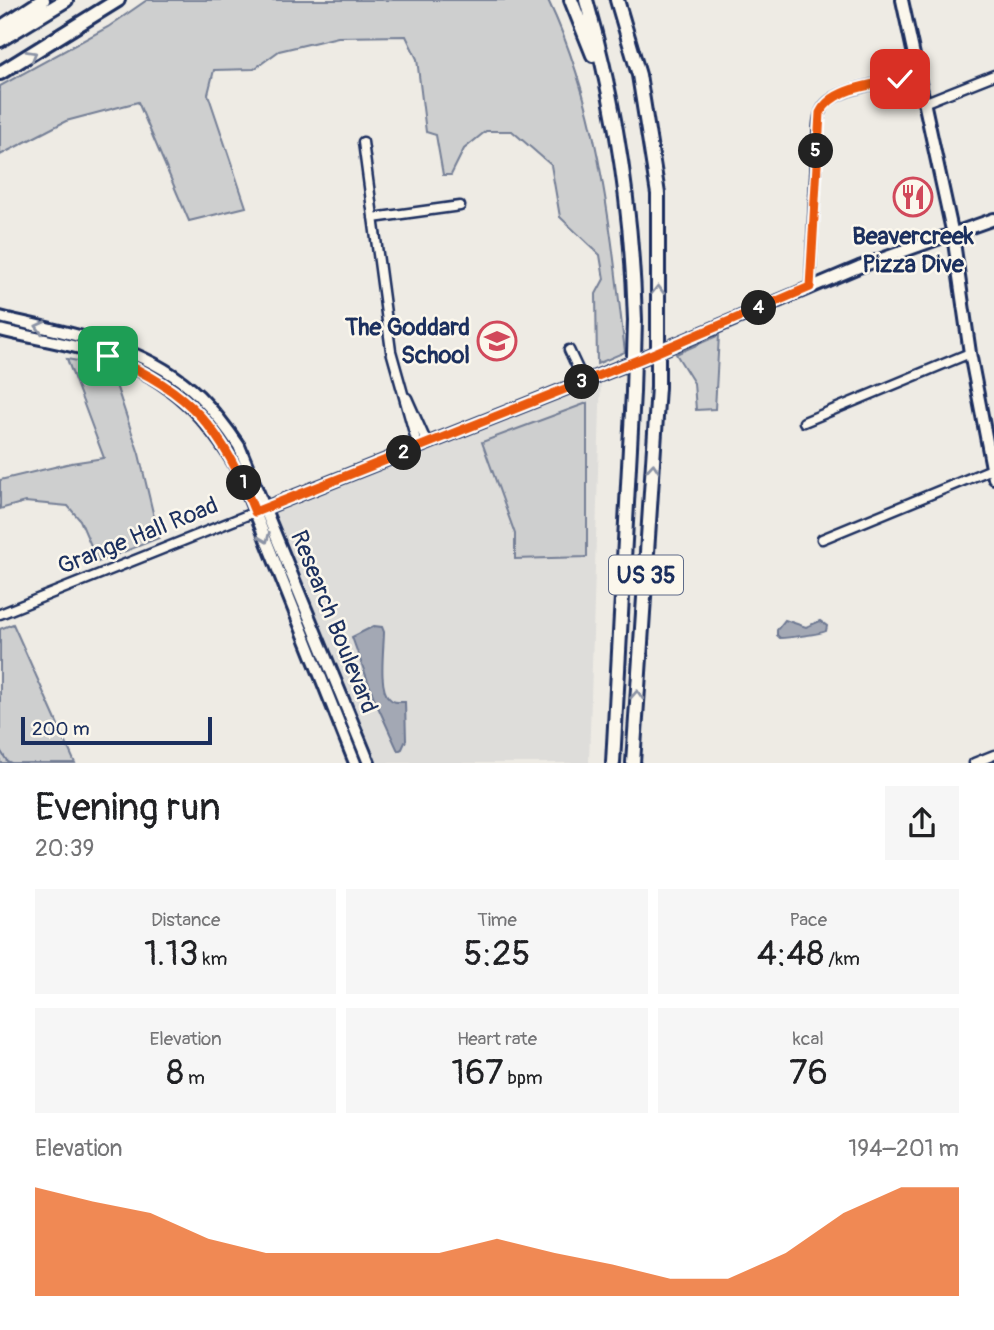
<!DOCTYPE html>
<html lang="en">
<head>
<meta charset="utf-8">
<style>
  body { margin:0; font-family:Pangolin,sans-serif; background:#f6f6f6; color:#202124; height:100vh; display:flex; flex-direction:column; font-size:26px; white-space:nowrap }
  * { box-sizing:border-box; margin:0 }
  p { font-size:23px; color:#757577 }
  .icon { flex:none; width:38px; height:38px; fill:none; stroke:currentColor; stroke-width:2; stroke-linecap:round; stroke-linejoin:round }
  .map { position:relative; height:763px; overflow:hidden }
  .details { display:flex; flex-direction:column; background:#fff; flex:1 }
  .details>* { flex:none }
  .scale { position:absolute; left:21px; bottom:18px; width:191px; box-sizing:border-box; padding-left:7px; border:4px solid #1b2f5e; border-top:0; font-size:19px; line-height:24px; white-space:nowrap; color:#1b2f5e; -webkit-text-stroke:5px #fbf7ec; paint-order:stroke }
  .pin { position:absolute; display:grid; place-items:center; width:60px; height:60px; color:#fff; margin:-30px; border-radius:14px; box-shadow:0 4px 10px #0006 }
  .km { position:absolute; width:35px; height:35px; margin:-18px; border-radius:50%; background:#222; color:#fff; font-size:19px; line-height:35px; text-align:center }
  .round { display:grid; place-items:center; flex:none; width:74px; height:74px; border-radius:0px; background:#f6f6f6 }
  .headline { display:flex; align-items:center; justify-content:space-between; height:119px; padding:0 35px }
  h1 { font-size:38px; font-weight:600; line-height:52px }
  .stats { display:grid; grid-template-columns:repeat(3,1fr); gap:10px; height:119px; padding:7px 35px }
  .stats div { display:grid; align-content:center; border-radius:0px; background:#f6f6f6; text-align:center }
  .stats b { font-size:35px; font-weight:600 }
  .stats small { font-size:19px; font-weight:400 }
  .stats p { font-size:19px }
  .chart { height:196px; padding:14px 35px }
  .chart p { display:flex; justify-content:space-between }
  .chart svg { width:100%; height:126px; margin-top:7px; fill:#ea580c; opacity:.7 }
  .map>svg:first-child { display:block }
</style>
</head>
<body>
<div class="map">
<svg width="994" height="763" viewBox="0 0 994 763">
  <rect width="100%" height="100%" fill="#eeebe4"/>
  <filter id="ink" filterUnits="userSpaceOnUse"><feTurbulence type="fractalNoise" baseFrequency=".0143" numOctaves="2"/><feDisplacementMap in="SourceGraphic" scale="14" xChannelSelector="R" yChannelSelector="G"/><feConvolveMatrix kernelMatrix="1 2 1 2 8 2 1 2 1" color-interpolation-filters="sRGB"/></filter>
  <g filter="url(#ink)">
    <path fill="#deddda" d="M 601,375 L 589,763 L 369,763 L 265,508 Z"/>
    <path fill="#cecfcf" stroke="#747f96" stroke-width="2" d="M 147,0 L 548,0 C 600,109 611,233 625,352 L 597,364 L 596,294 L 604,279 L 600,255 L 560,217 L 551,165 L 512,131 L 486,131 L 464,149 L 451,175 L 443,175 L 436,135 L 426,132 L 417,59 L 406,36 L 338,37 L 279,51 L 254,69 L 214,70 L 208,94 L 246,207 L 189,221 L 138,102 L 66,121 L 0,155 L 0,86 L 108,27 Z
      M 719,335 L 715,409 L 696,410 L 694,383 L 676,354 Z
      M 67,359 L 110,367 L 139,454 L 159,538 L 98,562 L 80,520 L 68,506 L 25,502 L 0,509 L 0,480 L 71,463 L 104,458 Z
      M 587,403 L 587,557 L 515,559 L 515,534 L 482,442 Z
      M 13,624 L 75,763 L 0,763 L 0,629 Z"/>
    <path fill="#a3a8b4" stroke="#6d7892" stroke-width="2" d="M 785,620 L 806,627 L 820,621 L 827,626 L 826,631 C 821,634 787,638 780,638 L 777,635 L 777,630 Z
      M 374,626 L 382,627 L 384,632 C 384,647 378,689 389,698 C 393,703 399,702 405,702 L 406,740 L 402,749 L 398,751 L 374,698 L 352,637 Z"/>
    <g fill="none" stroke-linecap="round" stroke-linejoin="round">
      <path stroke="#6d7892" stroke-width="2" d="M 0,750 L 7,761 L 11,763"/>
      <defs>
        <path id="minor" d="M 926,102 L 994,75
          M 363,142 L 391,351 L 418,447
          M 373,218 L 460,206
          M 810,287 L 817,139 C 818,128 817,115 824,106 C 837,87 897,80 919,77
          M 569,350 L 584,382
          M 407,398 L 427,443
          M 804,422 L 970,353
          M 822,539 L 992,469
          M 0,614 L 255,512
          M 974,763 L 994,755"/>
        <path id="major" d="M 902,0 L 953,235 L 970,353 L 994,478
          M 0,317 C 69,334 145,344 199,396 C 214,411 227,428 239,446 L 369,763
          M 0,330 C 36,339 75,344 110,357 C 170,379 208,417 239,472 L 355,763
          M 255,512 L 643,358 L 859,267 L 994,219"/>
        <path id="highway" d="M 571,0 L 593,55
          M 586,0 C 616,105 632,210 635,320
          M 617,0 L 639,75 L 658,194 L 658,314
          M 0,28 L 43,0
          M 0,40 L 66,0
          M 0,73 L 118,0
          M 613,763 L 633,392
          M 633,763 L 658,387"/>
      </defs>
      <use href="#minor" stroke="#1b2f5e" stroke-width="13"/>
      <use href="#major" stroke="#1b2f5e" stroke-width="16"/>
      <use href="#highway" stroke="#1b2f5e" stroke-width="18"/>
      <use href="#minor" stroke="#fbf7ec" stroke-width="8"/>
      <use href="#major" stroke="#fbf7ec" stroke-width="10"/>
      <use href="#highway" stroke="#fbf7ec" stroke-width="12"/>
      <defs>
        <path id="highway-bridge" d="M 658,314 L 658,387
          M 633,392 L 635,320"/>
      </defs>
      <use href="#highway-bridge" stroke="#1b2f5e" stroke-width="18" stroke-linecap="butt"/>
      <use href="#highway-bridge" stroke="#fbf7ec" stroke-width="12"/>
    </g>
    <defs><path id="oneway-chevron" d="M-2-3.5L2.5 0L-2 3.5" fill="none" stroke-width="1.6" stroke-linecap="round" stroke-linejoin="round" transform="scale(1.75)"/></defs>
    <g stroke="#8b93a5">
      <use href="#oneway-chevron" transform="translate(32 55) rotate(-30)"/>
      <use href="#oneway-chevron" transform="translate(658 290) rotate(-89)"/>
      <use href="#oneway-chevron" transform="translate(40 327) rotate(-166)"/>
      <use href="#oneway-chevron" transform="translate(653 468) rotate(-85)"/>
      <use href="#oneway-chevron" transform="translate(265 538) rotate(68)"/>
      <use href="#oneway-chevron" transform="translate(637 695) rotate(-86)"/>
    </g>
  </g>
  <g fill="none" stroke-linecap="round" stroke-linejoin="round" filter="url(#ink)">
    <defs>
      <path id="route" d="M 108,356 C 192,392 222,429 255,512 L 643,358 L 810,287 L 820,113 C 832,87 875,85 900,79"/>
    </defs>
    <use href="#route" stroke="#fff" stroke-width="14"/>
    <use href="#route" stroke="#ea580c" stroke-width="9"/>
  </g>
  <defs>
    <symbol id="restaurant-ring" viewBox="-11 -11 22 22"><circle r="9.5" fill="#fbf7ec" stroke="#d1495b" stroke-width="1.5"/><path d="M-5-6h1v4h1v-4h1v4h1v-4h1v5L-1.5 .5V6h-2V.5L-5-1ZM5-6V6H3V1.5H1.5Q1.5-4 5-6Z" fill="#d1495b"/></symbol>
    <symbol id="school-ring" viewBox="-11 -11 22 22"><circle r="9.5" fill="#fbf7ec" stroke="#d1495b" stroke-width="1.5"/><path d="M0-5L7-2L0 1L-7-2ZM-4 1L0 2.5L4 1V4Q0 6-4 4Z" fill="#d1495b"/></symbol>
  </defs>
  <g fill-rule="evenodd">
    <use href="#restaurant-ring" x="891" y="175" width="44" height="44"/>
    <use href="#school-ring" x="475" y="319" width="44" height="44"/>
  </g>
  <g text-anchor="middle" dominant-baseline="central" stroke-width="5" stroke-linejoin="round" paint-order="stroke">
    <rect fill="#fbf7ec" stroke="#5e6b89" stroke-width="2" x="609" y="555.5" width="74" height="39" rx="5"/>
    <g font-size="23" font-weight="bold" fill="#1b2f5e">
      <text x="646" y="575">US 35</text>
    </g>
    <g font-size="24" font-weight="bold" fill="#1b2f5e" stroke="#fbf7ec">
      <text x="913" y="236">Beavercreek<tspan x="913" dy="28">Pizza Dive</tspan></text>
      <text x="470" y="327" text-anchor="end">The Goddard<tspan x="470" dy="28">School</tspan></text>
    </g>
    <g font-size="24" fill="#1b2f5e" stroke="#fbf7ec">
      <text transform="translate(138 536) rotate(-22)">Grange Hall Road</text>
      <text transform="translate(334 622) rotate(68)">Research Boulevard</text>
    </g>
  </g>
</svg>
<div class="scale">200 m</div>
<div class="pin" style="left:108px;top:356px;background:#1e9e55"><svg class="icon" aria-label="arrive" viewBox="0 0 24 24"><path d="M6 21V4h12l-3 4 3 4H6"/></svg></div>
<div class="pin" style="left:900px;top:79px;background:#d93025"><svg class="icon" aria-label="check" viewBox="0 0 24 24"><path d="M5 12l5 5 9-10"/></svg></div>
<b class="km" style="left:244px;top:483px">1</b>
<b class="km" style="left:404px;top:453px">2</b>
<b class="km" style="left:582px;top:382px">3</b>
<b class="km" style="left:759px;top:308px">4</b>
<b class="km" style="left:816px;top:151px">5</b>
</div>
<section class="details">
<div class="headline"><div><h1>Evening run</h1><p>20:39</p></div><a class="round"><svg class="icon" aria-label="share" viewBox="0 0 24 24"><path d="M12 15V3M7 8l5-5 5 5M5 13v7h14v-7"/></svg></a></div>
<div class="stats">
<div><p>Distance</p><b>1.13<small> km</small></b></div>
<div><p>Time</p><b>5:25</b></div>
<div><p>Pace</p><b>4:48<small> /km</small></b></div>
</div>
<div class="stats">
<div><p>Elevation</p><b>8<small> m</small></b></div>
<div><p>Heart rate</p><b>167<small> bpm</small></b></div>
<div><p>kcal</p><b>76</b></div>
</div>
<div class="chart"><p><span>Elevation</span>194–201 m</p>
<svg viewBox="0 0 160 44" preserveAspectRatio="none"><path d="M0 44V6L10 11L20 15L30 24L40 29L50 29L60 29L70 29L80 24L90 29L100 33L110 38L120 38L130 29L140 15L150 6L160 6V44z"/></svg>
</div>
</section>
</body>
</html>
